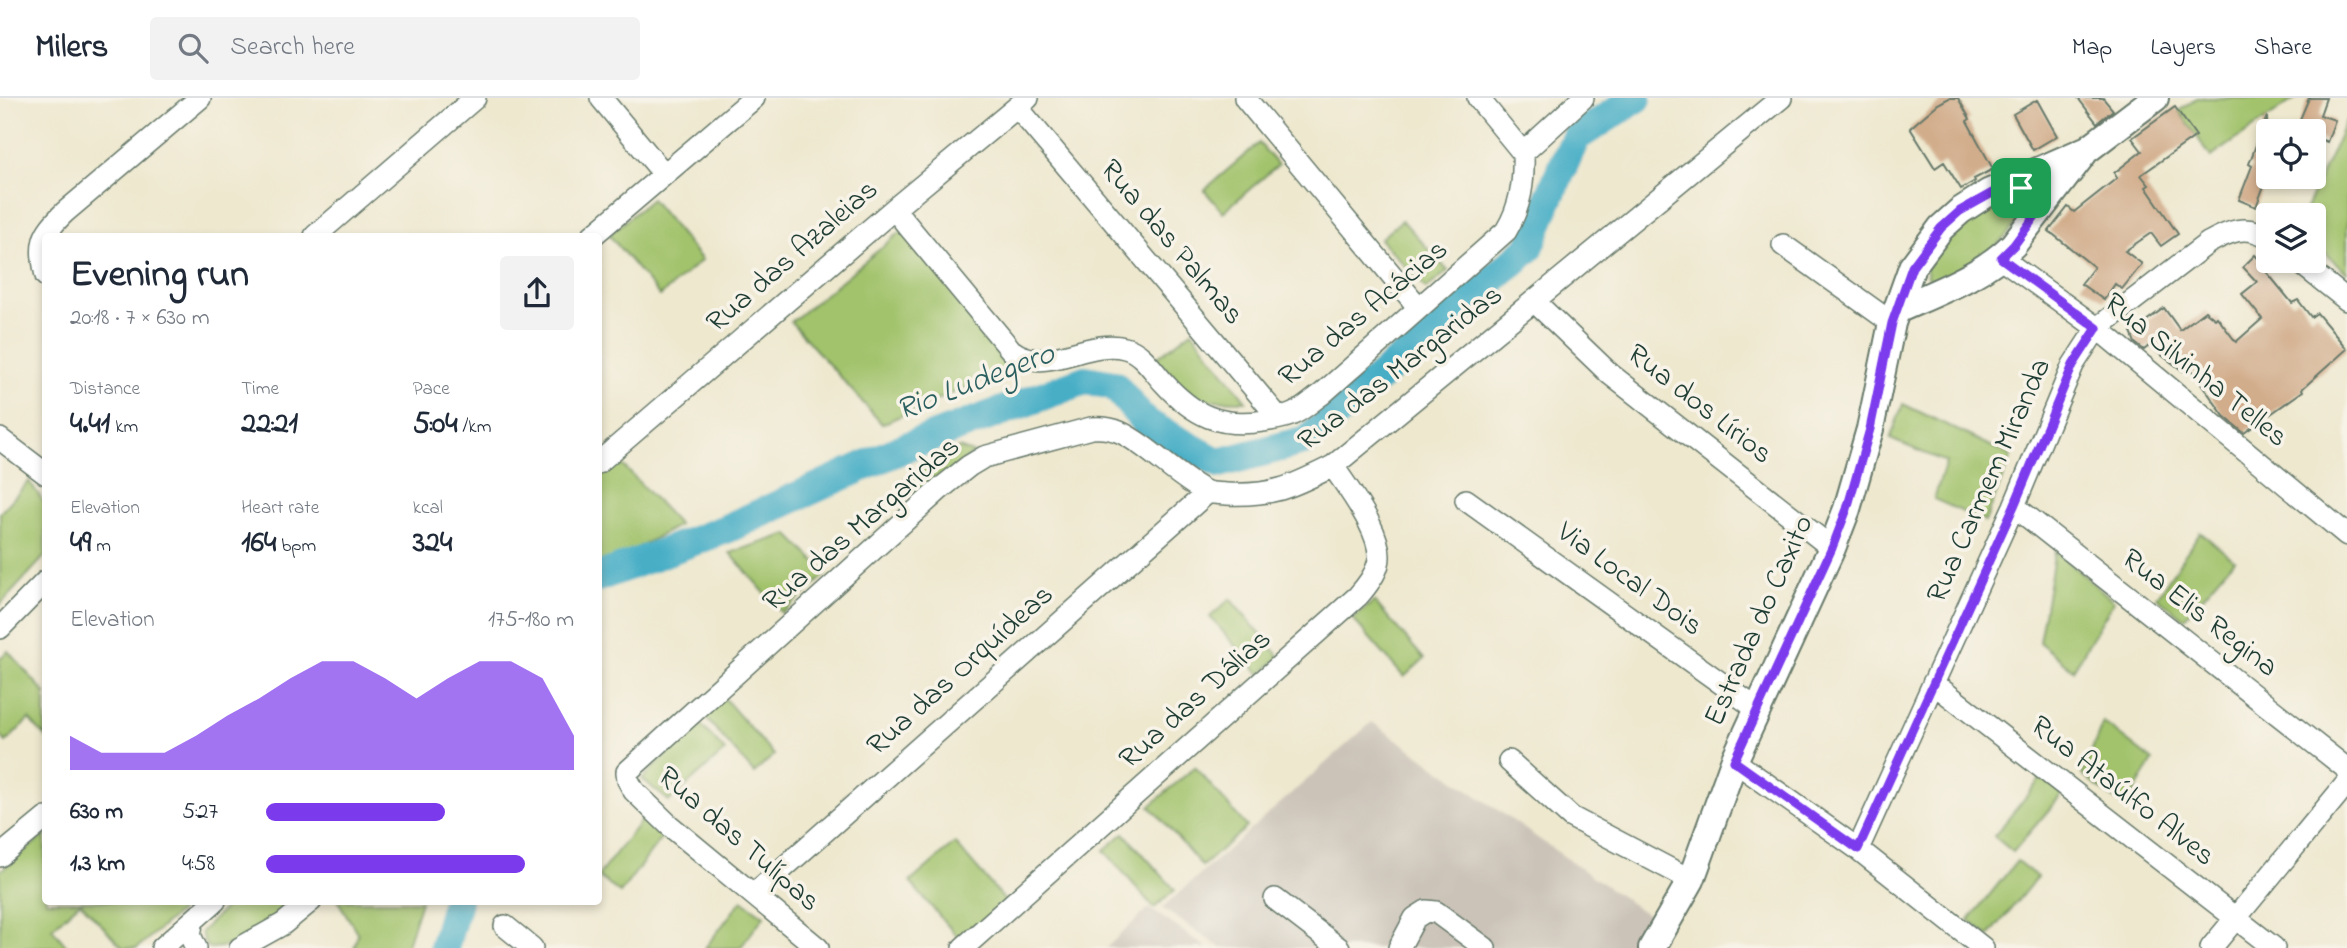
<!DOCTYPE html>
<html lang="en">
<head>
<meta charset="utf-8">
<style>
  body { margin:0; font-family:"Indie Flower",sans-serif; background:#f2f2f3; color:#1f2937; height:100vh; display:flex; flex-direction:column; font-size:26px; white-space:nowrap }
  * { box-sizing:border-box; margin:0 }
  p { font-size:23px; color:#747a83 }
  .icon { flex:none; width:38px; height:38px; fill:none; stroke:currentColor; stroke-width:2; stroke-linecap:round; stroke-linejoin:round }
  .map { position:relative; flex:1; overflow:hidden }
  .side { position:absolute; left:42px; top:135px; width:560px; height:672px; display:flex; flex-direction:column; background:#fff; border-radius:7px; box-shadow:0 4px 10px #0003 }
  .side>* { flex:none }
  .tools { position:absolute; left:2256px; top:21px; display:grid; gap:14px }
  .tools a { display:grid; place-items:center; width:70px; height:70px; border-radius:7px; background:#fff; box-shadow:0 4px 10px #0003; font-size:35px }
  .pin { position:absolute; display:grid; place-items:center; width:60px; height:60px; color:#fff; margin:-30px; border-radius:14px; box-shadow:0 4px 10px #0006 }
  .round { display:grid; place-items:center; flex:none; width:74px; height:74px; border-radius:7px; background:#f2f2f3 }
  .head { display:flex; align-items:center; justify-content:space-between; height:119px; padding:0 28px }
  h1 { font-size:38px; font-weight:700; line-height:52px }
  .figures { display:grid; grid-template-columns:repeat(3,1fr); gap:10px; height:119px; padding:7px 28px }
  .figures div { display:grid; align-content:center }
  .figures b { font-size:30px; font-weight:700 }
  .figures small { font-size:19px; font-weight:400 }
  .figures p { font-size:19px }
  .chart { height:196px; padding:14px 28px }
  .chart p { display:flex; justify-content:space-between }
  .chart svg { width:100%; height:126px; margin-top:7px; fill:#7c3aed; opacity:.7 }
  ul { padding:0 28px; list-style:none; font-size:23px }
  li { display:grid; grid-template-columns:112px 84px 1fr; align-items:center; height:52px }
  li i { height:18px; border-radius:9px; background:#7c3aed }
  header { display:flex; align-items:center; gap:42px; box-sizing:border-box; height:98px; padding:0 35px; background:#fff; border-bottom:2px solid #e0e1e3 }
  header strong { font-size:33px }
  nav { display:flex; gap:38px; margin-inline-start:auto; font-size:24px }
  .search { width:490px; height:63px; background:#f2f2f3; display:flex; align-items:center; gap:18px; box-sizing:border-box; padding:0 24px; border-radius:7px; color:#747a83; font-size:26px }
  .map>svg:first-child { display:block }
</style>
</head>
<body>
<header>
<strong>Milers</strong>
<div class="search"><svg class="icon" aria-label="search" viewBox="0 0 24 24"><circle cx="10" cy="10" r="6"/><path d="M15 15l6 6"/></svg>Search here</div>
<nav><a>Map</a><a>Layers</a><a>Share</a></nav>
</header>
<div class="map">
<svg width="2347" height="850" viewBox="0 0 2347 850">
  <rect width="100%" height="100%" fill="#f7f3e8"/>
  <filter id="ink" filterUnits="userSpaceOnUse"><feTurbulence type="fractalNoise" baseFrequency=".0143" numOctaves="2"/><feDisplacementMap in="SourceGraphic" scale="14" xChannelSelector="R" yChannelSelector="G"/><feConvolveMatrix kernelMatrix="1 2 1 2 8 2 1 2 1" color-interpolation-filters="sRGB"/></filter>
  <filter id="wash" filterUnits="userSpaceOnUse"><feTurbulence type="fractalNoise" baseFrequency=".00686" numOctaves="4" result="noise"/><feDisplacementMap in="SourceGraphic" scale="28" xChannelSelector="R" yChannelSelector="G"/><feGaussianBlur stdDeviation="1.57" result="paint"/><feColorMatrix in="noise" values="0 0 0 0 0 0 0 0 0 0 0 0 0 0 0 0 0 1.4 0 .05"/><feComposite in="paint" operator="in"/></filter>
  <g filter="url(#wash)">
    <rect width="100%" height="100%" fill="#eee8cf"/>
    <path fill="#cbc3b8" d="M 1372,624 L 1649,818 L 1629,850 L 1221,850 L 1162,810 Z
      M 1149,810 L 1207,850 L 1106,850 Z"/>
    <path fill="#a2c36c" stroke="#608050" stroke-width="2" d="M 2197,0 L 2296,0 L 2211,59 L 2179,13 Z
      M 2347,21 L 2347,173 L 2346,174 L 2314,145 L 2314,117 L 2303,117 Z
      M 1259,45 L 1278,67 L 1223,114 L 1204,92 Z
      M 2014,96 L 2023,109 C 2011,148 1969,165 1936,184 L 1928,179 L 1926,170 L 1934,156 L 1966,121 Z
      M 651,101 L 702,162 L 660,198 L 609,137 Z
      M 1402,122 L 1448,173 L 1426,191 L 1380,141 Z
      M 903,132 L 1019,266 L 882,326 L 791,224 Z
      M 1192,233 L 1246,303 L 1199,302 L 1155,261 Z
      M 1903,306 L 2011,358 L 1985,424 L 1934,401 L 1946,364 L 1890,341 Z
      M 959,350 L 973,355 L 920,402 L 898,385 Z
      M 619,363 L 679,427 L 599,471 L 599,380 Z
      M 29,383 L 45,406 L 45,458 L 0,507 L 0,415 Z
      M 2200,434 L 2234,462 L 2184,521 L 2157,499 Z
      M 788,436 L 827,476 L 782,515 L 730,455 Z
      M 2055,453 L 2114,503 L 2073,572 L 2039,544 Z
      M 1230,501 L 1280,559 L 1260,576 L 1210,519 Z
      M 1374,503 L 1424,561 L 1404,579 L 1353,521 Z
      M 8,553 L 45,595 L 45,639 L 29,621 L 6,644 L 0,637 L 0,561 Z
      M 724,600 L 774,657 L 754,675 L 704,618 Z
      M 2103,624 L 2153,663 L 2125,709 L 2082,677 Z
      M 699,625 L 725,653 L 669,703 L 642,681 Z
      M 1195,669 L 1247,729 L 1202,768 L 1150,708 Z
      M 2042,679 L 2062,696 L 2013,754 L 1994,738 Z
      M 645,718 L 666,734 L 620,795 L 598,778 Z
      M 1124,735 L 1175,792 L 1154,810 L 1104,752 Z
      M 45,737 L 46,803 L 192,803 L 137,850 L 123,850 L 80,804 L 52,830 L 68,850 L 0,850 L 0,773 Z
      M 955,745 L 1007,805 L 962,844 L 910,784 Z
      M 2017,763 L 2037,779 L 1989,838 L 1969,822 Z
      M 742,802 L 764,818 L 740,850 L 705,850 Z
      M 232,803 L 298,803 C 272,822 243,850 209,850 L 205,846 L 201,834 Z
      M 338,803 L 421,803 L 406,850 L 354,850 L 358,836 Z"/>
    <g fill="none" stroke-linecap="round" stroke-linejoin="round">
      <path stroke="#47aec6" stroke-width="30" d="M 598,479 L 726,431 L 908,348 L 1085,282 L 1114,287 L 1145,324 L 1219,365 L 1307,342 L 1529,150 L 1548,102 L 1576,39 L 1637,0
        M 444,850 L 457,803"/>
    </g>
    <g id="blocks">
      <path fill="#d2ad8c" d="M 1949,0 L 1958,0 L 1970,21 L 1967,23 L 1993,71 L 1974,81 L 1975,83 L 1961,91 L 1944,64 L 1935,70 L 1910,30 L 1938,6 Z
        M 2078,0 L 2103,0 L 2113,12 L 2097,25 Z
        M 2309,0 L 2326,0 L 2320,17 L 2335,22 L 2327,44 L 2315,39 L 2317,33 L 2295,33 Z
        M 2037,2 L 2057,38 L 2033,52 L 2013,16 Z
        M 2175,9 L 2196,38 L 2141,77 L 2149,87 L 2146,89 L 2178,136 L 2161,148 L 2151,135 L 2125,153 L 2142,166 L 2122,191 L 2115,186 L 2104,202 L 2081,186 L 2094,169 L 2049,133 L 2068,109 L 2074,114 L 2117,80 L 2114,75 L 2142,53 L 2132,40 Z
        M 2267,18 L 2268,77 L 2256,109 L 2239,102 L 2252,68 L 2249,66 Z
        M 2255,157 L 2267,170 L 2265,172 L 2292,205 L 2298,202 L 2311,219 L 2317,215 L 2347,251 L 2302,291 L 2303,293 L 2244,335 L 2224,318 L 2189,268 L 2183,273 L 2149,248 L 2144,252 L 2135,245 L 2131,234 L 2164,210 L 2180,232 L 2205,213 L 2215,221 L 2217,219 L 2236,244 L 2262,221 L 2242,196 L 2257,184 L 2243,169 Z"/>
    </g>
  </g>
  <g filter="url(#ink)">
    <use href="#blocks" fill-opacity="0" stroke="#67796a" stroke-width="2"/>
    <g fill="none" stroke-linecap="round" stroke-linejoin="round">
      <defs>
        <path id="minor" d="M 601,0 L 664,76
          M 1245,0 L 1419,210
          M 1478,0 L 1523,55
          M 1017,9 L 1279,320
          M 2012,84 L 2027,96 L 2038,114
          M 894,111 L 1011,252 C 1045,279 1086,240 1125,250 C 1142,254 1153,273 1164,285 C 1194,318 1220,330 1264,323 C 1275,321 1286,320 1295,315 C 1305,310 1313,302 1322,296 L 1506,133 C 1521,108 1524,84 1523,55 L 1583,0
          M 315,138 L 475,0
          M 592,138 L 754,0
          M 1783,147 L 1892,225
          M 2001,160 L 2097,230 L 2347,437
          M 2298,163 L 2347,202
          M 46,178 C 39,145 41,137 65,114 L 200,0
          M 1535,204 L 1610,276 L 1832,450
          M 0,341 L 46,376
          M 598,365 L 894,111 L 1028,0
          M 1466,402 L 1757,611
          M 2014,408 L 2347,671
          M 0,530 L 46,483
          M 1933,585 L 2274,850
          M 1509,663 L 1571,719 L 1691,782
          M 1734,663 L 1858,751 L 1983,850
          M 1858,751 L 2014,408 L 2073,267 L 2097,230 L 2208,145 C 2230,133 2245,126 2268,139
          M 0,758 L 46,720
          M 754,796 L 1207,395
          M 1275,801 L 1339,850
          M 192,826 L 190,837 L 196,850
          M 505,828 L 532,850
          M 162,850 L 215,803
          M 240,850 L 283,826 L 311,803
          M 818,850 L 669,727 L 634,693 L 628,682 L 627,674 L 940,391 L 969,368 L 984,359 L 1091,330 C 1114,328 1126,336 1144,349 C 1162,362 1186,384 1205,393 C 1211,396 1220,395 1226,396 C 1274,398 1291,389 1333,368 L 1781,0
          M 963,850 L 1358,498 C 1366,489 1375,478 1378,466 C 1386,439 1348,391 1333,368
          M 1399,850 L 1415,820 L 1426,813 L 1436,814 L 1485,850
          M 2211,850 L 2347,685"/>
        <path id="major" d="M 1897,212 C 1937,194 1982,178 2013,147 L 2084,55
          M 1652,850 L 1691,782 L 1734,663 L 1832,450 L 1847,411 L 1870,331 L 1892,225 L 1912,169 L 1941,130 L 1960,113 L 1988,95 L 2088,51 L 2155,0"/>
      </defs>
      <use href="#minor" stroke="#67796a" stroke-width="24"/>
      <use href="#major" stroke="#67796a" stroke-width="30"/>
      <use href="#minor" stroke="#fff" stroke-width="21"/>
      <use href="#major" stroke="#fff" stroke-width="26"/>
    </g>
  </g>
  <g fill="none" stroke-linecap="round" stroke-linejoin="round" filter="url(#ink)">
    <defs>
      <path id="route" d="M 2012,84 L 2027,96 L 2038,114 L 2014,147 L 2001,160 L 2097,230 L 2073,267 L 2014,408 L 1858,751 L 1734,663 L 1832,450 L 1847,411 L 1870,331 L 1892,225 L 1912,169 L 1941,130 L 1960,113 Z"/>
    </defs>
    <use href="#route" stroke="#fff" stroke-width="14"/>
    <use href="#route" stroke="#7c3aed" stroke-width="9"/>
  </g>
  <g text-anchor="middle" dominant-baseline="central" stroke-width="7" stroke-linejoin="round" paint-order="stroke">
    <g font-size="30" fill="#1f3d34" stroke="#f7f3e8">
      <text transform="translate(1171 145) rotate(50)">Rua das Palmas</text>
      <text transform="translate(793 159) rotate(-41)">Rua das Azaleias</text>
      <text transform="translate(1364 216) rotate(-40)">Rua das Acácias</text>
      <text transform="translate(1401 271) rotate(-38)">Rua das Margaridas</text>
      <text transform="translate(2195 273) rotate(39)">Rua Silvinha Telles</text>
      <text transform="translate(1699 307) rotate(38)">Rua dos Lírios</text>
      <text transform="translate(1990 383) rotate(-66)">Rua Carmem Miranda</text>
      <text transform="translate(862 427) rotate(-41)">Rua das Margaridas</text>
      <text transform="translate(1629 482) rotate(36)">Via Local Dois</text>
      <text transform="translate(2199 516) rotate(38)">Rua Elis Regina</text>
      <text transform="translate(1760 523) rotate(-66)">Estrada do Caxito</text>
      <text transform="translate(961 573) rotate(-42)">Rua das Orquídeas</text>
      <text transform="translate(1196 602) rotate(-42)">Rua das Dálias</text>
      <text transform="translate(2122 694) rotate(38)">Rua Ataúlfo Alves</text>
      <text transform="translate(738 742) rotate(41)">Rua das Tulípas</text>
    </g>
    <g font-size="32" font-style="italic" fill="#2b5f60" stroke="#f7f3e8">
      <text transform="translate(976 285) rotate(-21)">Rio Ludegero</text>
    </g>
  </g>
</svg>
<div class="tools">
<a><svg class="icon" aria-label="locate" viewBox="0 0 24 24"><circle cx="12" cy="12" r="6"/><path d="M12 2v4M12 18v4M2 12h4M18 12h4"/></svg></a>
<a><svg class="icon" aria-label="layers" viewBox="0 0 24 24"><path d="M12 4l9 5-9 5-9-5zM3 14l9 5 9-5"/></svg></a>
</div>
<div class="pin" style="left:2021px;top:90px;background:#1e9e55"><svg class="icon" aria-label="arrive" viewBox="0 0 24 24"><path d="M6 21V4h12l-3 4 3 4H6"/></svg></div>
<section class="side">
<div class="head"><div><h1>Evening run</h1><p>20:18 · 7 × 630 m</p></div><a class="round"><svg class="icon" aria-label="share" viewBox="0 0 24 24"><path d="M12 15V3M7 8l5-5 5 5M5 13v7h14v-7"/></svg></a></div>
<div class="figures">
<div><p>Distance</p><b>4.41<small> km</small></b></div>
<div><p>Time</p><b>22:21</b></div>
<div><p>Pace</p><b>5:04<small> /km</small></b></div>
</div>
<div class="figures">
<div><p>Elevation</p><b>49<small> m</small></b></div>
<div><p>Heart rate</p><b>164<small> bpm</small></b></div>
<div><p>kcal</p><b>324</b></div>
</div>
<div class="chart"><p><span>Elevation</span>175–180 m</p>
<svg viewBox="0 0 160 44" preserveAspectRatio="none"><path d="M0 44V32L10 38L20 38L30 38L40 32L50 25L60 19L70 12L80 6L90 6L100 12L110 19L120 12L130 6L140 6L150 12L160 32V44z"/></svg>
</div>
<ul>
<li><b>630 m</b>5:27<i style="width:58%"></i></li>
<li><b>1.3 km</b>4:58<i style="width:84%"></i></li>
</ul>
</section>
</div>
</body>
</html>
